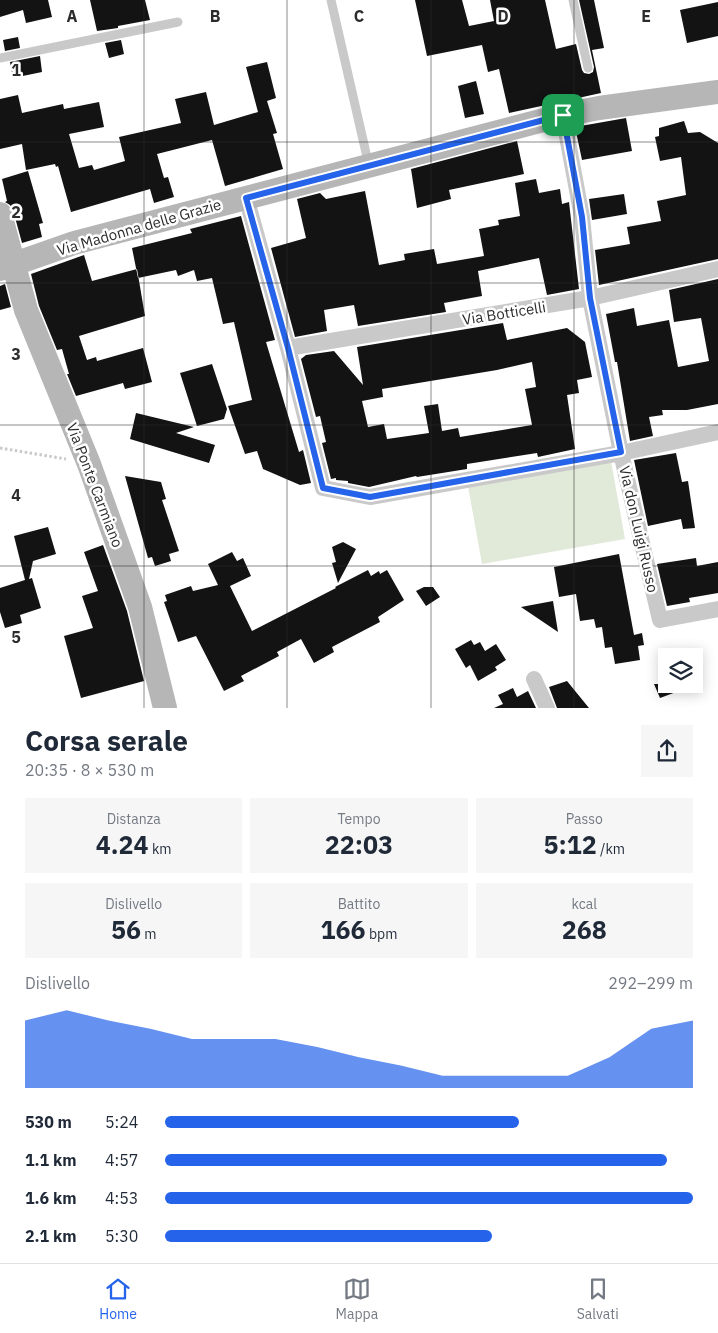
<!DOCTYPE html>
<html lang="it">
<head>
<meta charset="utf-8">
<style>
  body { margin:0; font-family:"IBM Plex Sans",sans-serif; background:#f6f6f7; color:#1f2937; height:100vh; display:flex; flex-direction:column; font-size:19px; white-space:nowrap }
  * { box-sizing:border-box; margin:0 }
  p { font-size:16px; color:#747a83 }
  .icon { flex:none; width:28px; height:28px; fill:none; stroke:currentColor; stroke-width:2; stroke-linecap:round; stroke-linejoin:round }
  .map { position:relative; height:708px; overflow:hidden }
  .panel { display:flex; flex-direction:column; background:#fff; flex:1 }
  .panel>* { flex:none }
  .tools { position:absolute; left:658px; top:648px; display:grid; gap:10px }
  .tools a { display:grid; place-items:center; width:45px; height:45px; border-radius:0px; background:#fff; box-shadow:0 2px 12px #0003; font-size:25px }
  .pin { position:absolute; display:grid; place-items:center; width:42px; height:42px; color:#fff; margin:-21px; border-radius:10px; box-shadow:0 2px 8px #0006 }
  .round { display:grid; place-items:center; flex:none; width:52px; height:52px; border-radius:0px; background:#f6f6f7 }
  .head { display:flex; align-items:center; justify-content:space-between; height:85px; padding:0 25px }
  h1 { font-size:28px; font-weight:700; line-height:38px }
  .metrics { display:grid; grid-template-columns:repeat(3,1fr); gap:8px; height:85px; padding:5px 25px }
  .metrics div { display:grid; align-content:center; border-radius:0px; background:#f6f6f7; text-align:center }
  .metrics b { font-size:25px; font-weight:700 }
  .metrics small { font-size:14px; font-weight:400 }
  .metrics p { font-size:14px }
  .chart { height:140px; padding:10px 25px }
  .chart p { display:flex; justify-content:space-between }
  .chart svg { width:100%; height:90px; margin-top:5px; fill:#2563eb; opacity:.7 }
  ul { padding:0 25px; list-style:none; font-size:16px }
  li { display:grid; grid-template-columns:80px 60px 1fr; align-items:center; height:38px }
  li i { height:12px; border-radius:6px; background:#2563eb }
  .tab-bar { display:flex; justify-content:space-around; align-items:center; height:70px; border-top:1px solid #e0e1e3; background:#fff; font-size:14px; color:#747a83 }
  .tab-bar a { display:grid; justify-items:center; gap:2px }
  .tab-bar .on { color:#2563eb }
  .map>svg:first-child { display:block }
</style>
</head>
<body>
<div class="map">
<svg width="718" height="708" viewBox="0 0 718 708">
  <rect width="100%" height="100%" fill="#fff"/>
  <path fill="#e1e9d9" d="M 611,461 L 625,539 L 482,564 L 468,486 Z"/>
  <path fill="#131313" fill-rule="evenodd" d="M 0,0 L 48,0 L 52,17 L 26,23 L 23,10 L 0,17 Z
    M 90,0 L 145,0 L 150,20 L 118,26 L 118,28 L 97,31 Z
    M 415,0 L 462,0 L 469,26 L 494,21 L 490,0 L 545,0 L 556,49 L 576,44 L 582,70 L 584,73 L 589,74 L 593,72 L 594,67 L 579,0 L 594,0 L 604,48 L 592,50 L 601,93 L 509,113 L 499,69 L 488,72 L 482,45 L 427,56 Z
    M 718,2 L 718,36 L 687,43 L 680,10 Z
    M 18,37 L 20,48 L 5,51 L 3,40 Z
    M 121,40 L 124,54 L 109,58 L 105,43 Z
    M 40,56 L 42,72 L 13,78 L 10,62 Z
    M 267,62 L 276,98 L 267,101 L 277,133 L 273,134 L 283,169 L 225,186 L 212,140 L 157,154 L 164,178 L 168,177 L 174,197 L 154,203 L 150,189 L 71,212 L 58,166 L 56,167 L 55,164 L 26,170 L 22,144 L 0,149 L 0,99 L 18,95 L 22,113 L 63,104 L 64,109 L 99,102 L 104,127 L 69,134 L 79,168 L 92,165 L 94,170 L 125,161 L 119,137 L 181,123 L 175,99 L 206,92 L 214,125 L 258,112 L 246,67 Z
    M 476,81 L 484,114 L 465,118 L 458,86 Z
    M 626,118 L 632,151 L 582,160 L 575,127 Z
    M 684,121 L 688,133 L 700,132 L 718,143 L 718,259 L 599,285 L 595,250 L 630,244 L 627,227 L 661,221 L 657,201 L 686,195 L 681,157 L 660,161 L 655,137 L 659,136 L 659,128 Z
    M 517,141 L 524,174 L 449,190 L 451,199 L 417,208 L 411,169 Z
    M 28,171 L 43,223 L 39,224 L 42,237 L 22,243 L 13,210 L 10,205 L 5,202 L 7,201 L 2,179 Z
    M 536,179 L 539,193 L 560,189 L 562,204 L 569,202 L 579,289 L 547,295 L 539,258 L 478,271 L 482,296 L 444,303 L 446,312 L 358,326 L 354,305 L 324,310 L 327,331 L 295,337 L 271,248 L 306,238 L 297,199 L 320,193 L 326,199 L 365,191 L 379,265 L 405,260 L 404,254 L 434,249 L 437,264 L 484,256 L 479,229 L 499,225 L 498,220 L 520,216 L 515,183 Z
    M 624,194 L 627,214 L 592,220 L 589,199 Z
    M 241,216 L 275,340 L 266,342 L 299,452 L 303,450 L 311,483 L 300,485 L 263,469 L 257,451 L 245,454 L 228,406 L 252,400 L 234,322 L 223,324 L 212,278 L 197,281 L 194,270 L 178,276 L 176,270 L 138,278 L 132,248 L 192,233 L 190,229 Z
    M 84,255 L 92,281 L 137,269 L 145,316 L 79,336 L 87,360 L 96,357 L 97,361 L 143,348 L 152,382 L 125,389 L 123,383 L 76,396 L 67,374 L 69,374 L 62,349 L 57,350 L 39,306 L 31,274 Z
    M 718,279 L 718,404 L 687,410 L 662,410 L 663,415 L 649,417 L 653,436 L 630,441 L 617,362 L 615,362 L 606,314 L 634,308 L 637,326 L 669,320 L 678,367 L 709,361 L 701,318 L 674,322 L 669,290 Z
    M 5,284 L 11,307 L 0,310 L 0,286 Z
    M 503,323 L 507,340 L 567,328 L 585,342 L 592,377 L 577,380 L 579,393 L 567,395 L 575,449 L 538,457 L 537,453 L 467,464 L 467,469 L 417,477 L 416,476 L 369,487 L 348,483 L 348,481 L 336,480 L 336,478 L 331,479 L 322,443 L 326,442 L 320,416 L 316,417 L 301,359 L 306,355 L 334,351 L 363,385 L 357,347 ZM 532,362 L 536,387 L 525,389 L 532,425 L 460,437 L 458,428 L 442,431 L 438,404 L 424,406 L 429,433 L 387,439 L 384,424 L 368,427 L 362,401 L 383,397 L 382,389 L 497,370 Z
    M 212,364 L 227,409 L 224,419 L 197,426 L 180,373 Z
    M 136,413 L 194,427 L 176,433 L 215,445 L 209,463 L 130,439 Z
    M 676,453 L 682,482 L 688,481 L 695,528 L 683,529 L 681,519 L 648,526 L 634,460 Z
    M 125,476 L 161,482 L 166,499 L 162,500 L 179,551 L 169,554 L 171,561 L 155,566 L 152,557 L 148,558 Z
    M 48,527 L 56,554 L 33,561 L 29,579 L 32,578 L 41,608 L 20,615 L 22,623 L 5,628 L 0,612 L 0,588 L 25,580 L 14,536 Z
    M 343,542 L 356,549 L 338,583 L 332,563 L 336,562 L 332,547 Z
    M 103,545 L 127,611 L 144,681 L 81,698 L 64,636 L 93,628 L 82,596 L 98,591 L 84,552 Z
    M 232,552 L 237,561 L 243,558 L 251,576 L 230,586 L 252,631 L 336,588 L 335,587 L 368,570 L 371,576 L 379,571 L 380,574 L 387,570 L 404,600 L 378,617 L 380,622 L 332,647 L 334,652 L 314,663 L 301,639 L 277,652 L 279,656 L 241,676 L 244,681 L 224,691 L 196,636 L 178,642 L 164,602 L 167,601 L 165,595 L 191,586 L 193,591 L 218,585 L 208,564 Z
    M 619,554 L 634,635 L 642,633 L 644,645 L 638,646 L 640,660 L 615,664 L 612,647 L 605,648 L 602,627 L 596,628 L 594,619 L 580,621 L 576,594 L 559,597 L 554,567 Z
    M 696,558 L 697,566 L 718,562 L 718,593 L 689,598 L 690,602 L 667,606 L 657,564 Z
    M 424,587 L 433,587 L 440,597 L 426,606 L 416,591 Z
    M 553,601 L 558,632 L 521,607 Z
    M 471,640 L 474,645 L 480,642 L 485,651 L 496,644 L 506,660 L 495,667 L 497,670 L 478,681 L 470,665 L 466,668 L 455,649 Z
    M 567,681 L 589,708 L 557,708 L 549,687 Z
    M 654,684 L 695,684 L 695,685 L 660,698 Z
    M 513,688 L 517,697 L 528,691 L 536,708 L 494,708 L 503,704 L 498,695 Z"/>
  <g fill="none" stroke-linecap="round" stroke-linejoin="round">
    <path stroke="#c9c9c9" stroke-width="3" stroke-dasharray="2.5 2.5" stroke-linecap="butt" d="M 0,448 L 66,459"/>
    <path stroke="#c9c9c9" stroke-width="9" d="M 331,0 L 369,166
      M 573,0 L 588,68
      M 0,58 L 178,22"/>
    <path stroke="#c9c9c9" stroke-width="16" d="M 563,115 L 582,217 L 590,298 L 621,453 L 660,620 L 718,609
      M 246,197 L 288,348 L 323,488 L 370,497 L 621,453 L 718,432
      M 288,348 L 590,298 L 718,269
      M 534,679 L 547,708"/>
    <path stroke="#b6b6b6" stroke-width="24" d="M 0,214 L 26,310 L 89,464 L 140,607 L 165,708
      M 0,269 L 74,243 L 563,115 L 599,108 L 718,92"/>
  </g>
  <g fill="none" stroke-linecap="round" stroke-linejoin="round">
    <defs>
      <path id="route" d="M 563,115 L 582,217 L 590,298 L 621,452 L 370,497 L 323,488 L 288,348 L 246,198 Z"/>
    </defs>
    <use href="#route" stroke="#fff" stroke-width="10"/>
    <use href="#route" stroke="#2563eb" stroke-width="6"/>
  </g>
  <path fill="none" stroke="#2c2c2c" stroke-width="1" stroke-opacity="0.55" d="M 144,0 L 144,708M 287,0 L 287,708M 431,0 L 431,708M 574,0 L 574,708M 0,142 L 718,142M 0,283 L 718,283M 0,425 L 718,425M 0,566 L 718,566"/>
  <g text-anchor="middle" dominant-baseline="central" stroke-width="5" stroke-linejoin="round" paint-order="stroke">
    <g font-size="15" fill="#2c2c2c" stroke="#fff">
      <text transform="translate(139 227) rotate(-16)">Via Madonna delle Grazie</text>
      <text transform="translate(504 313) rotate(-9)">Via Botticelli</text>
      <text transform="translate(95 485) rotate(69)">Via Ponte Carmiano</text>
      <text transform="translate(639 529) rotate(77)">Via don Luigi Russo</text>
    </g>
  </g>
  <g font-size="16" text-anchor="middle" font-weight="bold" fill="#2c2c2c" stroke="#fff" stroke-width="5" stroke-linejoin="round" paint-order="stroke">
    <text x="72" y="22">A</text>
    <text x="215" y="22">B</text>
    <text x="359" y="22">C</text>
    <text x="503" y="22">D</text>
    <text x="646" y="22">E</text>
    <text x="16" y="76">1</text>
    <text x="16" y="218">2</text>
    <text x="16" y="360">3</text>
    <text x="16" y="501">4</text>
    <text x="16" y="643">5</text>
  </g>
</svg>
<div class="tools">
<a><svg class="icon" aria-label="layers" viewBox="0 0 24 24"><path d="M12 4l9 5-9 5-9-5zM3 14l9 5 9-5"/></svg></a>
</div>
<div class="pin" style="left:563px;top:115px;background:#1e9e55"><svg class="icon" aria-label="arrive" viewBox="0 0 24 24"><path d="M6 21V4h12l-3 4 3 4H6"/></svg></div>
</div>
<section class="panel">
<div class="head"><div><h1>Corsa serale</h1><p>20:35 · 8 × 530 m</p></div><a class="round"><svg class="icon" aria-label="share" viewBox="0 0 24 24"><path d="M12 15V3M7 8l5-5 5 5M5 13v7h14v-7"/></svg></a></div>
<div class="metrics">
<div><p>Distanza</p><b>4.24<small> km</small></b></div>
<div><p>Tempo</p><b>22:03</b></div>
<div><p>Passo</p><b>5:12<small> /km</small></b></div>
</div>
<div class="metrics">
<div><p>Dislivello</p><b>56<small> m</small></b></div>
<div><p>Battito</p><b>166<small> bpm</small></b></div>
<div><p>kcal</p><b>268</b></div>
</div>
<div class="chart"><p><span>Dislivello</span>292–299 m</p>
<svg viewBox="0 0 160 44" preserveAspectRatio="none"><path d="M0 44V11L10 6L20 11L30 15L40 20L50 20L60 20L70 24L80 29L90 33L100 38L110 38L120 38L130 38L140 29L150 15L160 11V44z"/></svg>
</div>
<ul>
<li><b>530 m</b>5:24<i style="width:67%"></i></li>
<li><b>1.1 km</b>4:57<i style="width:95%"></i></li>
<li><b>1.6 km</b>4:53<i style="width:100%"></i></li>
<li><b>2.1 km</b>5:30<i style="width:62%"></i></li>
</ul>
</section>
<nav class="tab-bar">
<a class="on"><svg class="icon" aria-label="home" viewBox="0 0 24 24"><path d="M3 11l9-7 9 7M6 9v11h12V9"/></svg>Home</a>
<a><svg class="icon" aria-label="map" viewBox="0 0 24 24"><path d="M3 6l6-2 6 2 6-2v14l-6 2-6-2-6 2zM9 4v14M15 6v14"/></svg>Mappa</a>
<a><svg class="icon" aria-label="saved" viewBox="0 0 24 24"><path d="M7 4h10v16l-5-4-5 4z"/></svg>Salvati</a>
</nav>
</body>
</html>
